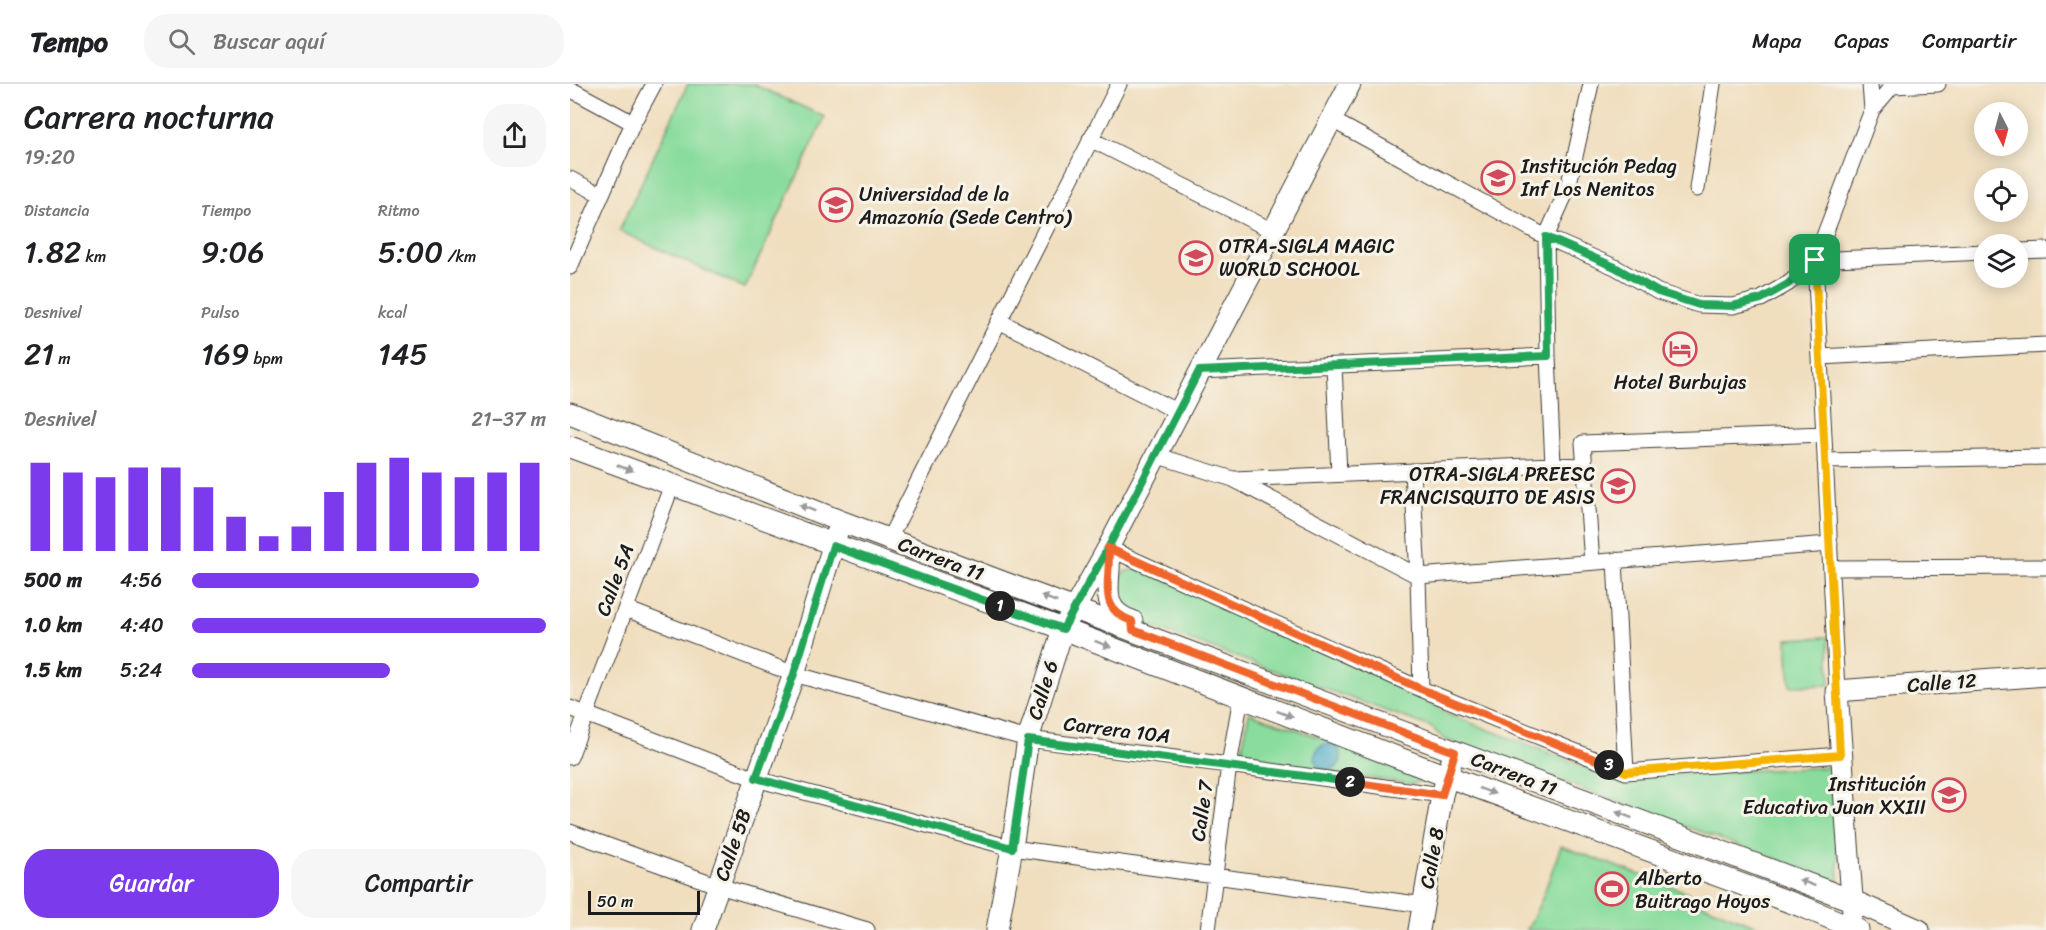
<!DOCTYPE html>
<html lang="es">
<head>
<meta charset="utf-8">
<style>
  body { margin:0; font-family:Sriracha,sans-serif; background:#f6f6f6; color:#202124; height:100vh; display:flex; flex-direction:column; font-size:22px; white-space:nowrap }
  * { box-sizing:border-box; margin:0 }
  p { font-size:20px; color:#757577 }
  .icon { flex:none; width:33px; height:33px; fill:none; stroke:currentColor; stroke-width:2; stroke-linecap:round; stroke-linejoin:round }
  .map { position:relative; flex:1; overflow:hidden }
  .sheet { display:flex; flex-direction:column; background:#fff; width:570px }
  .sheet>* { flex:none }
  .needle { width:39px; rotate:174deg }
  .tools { position:absolute; left:1404px; top:18px; display:grid; gap:12px }
  .tools a { display:grid; place-items:center; width:54px; height:54px; border-radius:50%; background:#fff; box-shadow:0 3px 15px #0003; font-size:30px }
  .scale { position:absolute; left:18px; bottom:15px; width:112px; box-sizing:border-box; padding-left:6px; border:3px solid #1c1c1c; border-top:0; font-size:16px; line-height:21px; white-space:nowrap; color:#1c1c1c; -webkit-text-stroke:4px #f7f3e8; paint-order:stroke }
  .pin { position:absolute; display:grid; place-items:center; width:51px; height:51px; color:#fff; margin:-26px; border-radius:12px; box-shadow:0 3px 9px #0006 }
  .km { position:absolute; width:30px; height:30px; margin:-15px; border-radius:50%; background:#222; color:#fff; font-size:16px; line-height:30px; text-align:center }
  .round { display:grid; place-items:center; flex:none; width:63px; height:63px; border-radius:24px; background:#f6f6f6 }
  .summary { display:flex; align-items:center; justify-content:space-between; height:102px; padding:0 24px }
  h1 { font-size:33px; font-weight:600; line-height:45px }
  .stats { display:grid; grid-template-columns:repeat(3,1fr); gap:9px; height:102px; padding:6px 24px }
  .stats div { display:grid; align-content:center }
  .stats b { font-size:30px; font-weight:600 }
  .stats small { font-size:16px; font-weight:400 }
  .stats p { font-size:16px }
  .chart { height:168px; padding:12px 24px }
  .chart p { display:flex; justify-content:space-between }
  .chart svg { width:100%; height:108px; margin-top:6px; stroke:#7c3aed; stroke-width:6 }
  .action { display:flex; gap:12px; margin-top:auto; padding:12px 24px }
  .action a { flex:1; height:69px; border-radius:24px; background:#7c3aed; color:#fff; font-size:24px; font-weight:600; line-height:69px; text-align:center }
  .action a+a { background:#f6f6f6; color:#202124 }
  ul { padding:0 24px; list-style:none; font-size:20px }
  li { display:grid; grid-template-columns:96px 72px 1fr; align-items:center; height:45px }
  li i { height:15px; border-radius:8px; background:#7c3aed }
  header { display:flex; align-items:center; gap:36px; box-sizing:border-box; height:84px; padding:0 30px; background:#fff; border-bottom:2px solid #e0e0e0 }
  header strong { font-size:28px }
  nav { display:flex; gap:33px; margin-inline-start:auto; font-size:21px }
  .search { width:420px; height:54px; background:#f6f6f6; display:flex; align-items:center; gap:15px; box-sizing:border-box; padding:0 21px; border-radius:24px; color:#757577; font-size:22px }
  main { display:flex; flex:1; min-height:0 }
  .map>svg:first-child { display:block }
</style>
</head>
<body>
<header>
<strong>Tempo</strong>
<div class="search"><svg class="icon" aria-label="search" viewBox="0 0 24 24"><circle cx="10" cy="10" r="6"/><path d="M15 15l6 6"/></svg>Buscar aquí</div>
<nav><a>Mapa</a><a>Capas</a><a>Compartir</a></nav>
</header>
<main>
<section class="sheet">
<div class="summary"><div><h1>Carrera nocturna</h1><p>19:20</p></div><a class="round"><svg class="icon" aria-label="share" viewBox="0 0 24 24"><path d="M12 15V3M7 8l5-5 5 5M5 13v7h14v-7"/></svg></a></div>
<div class="stats">
<div><p>Distancia</p><b>1.82<small> km</small></b></div>
<div><p>Tiempo</p><b>9:06</b></div>
<div><p>Ritmo</p><b>5:00<small> /km</small></b></div>
</div>
<div class="stats">
<div><p>Desnivel</p><b>21<small> m</small></b></div>
<div><p>Pulso</p><b>169<small> bpm</small></b></div>
<div><p>kcal</p><b>145</b></div>
</div>
<div class="chart"><p><span>Desnivel</span>21–37 m</p>
<svg viewBox="0 0 160 44" preserveAspectRatio="none"><path d="M5 44V8M15 44V12M25 44V14M35 44V10M45 44V10M55 44V18M65 44V30M75 44V38M85 44V34M95 44V20M105 44V8M115 44V6M125 44V12M135 44V14M145 44V12M155 44V8"/></svg>
</div>
<ul>
<li><b>500 m</b>4:56<i style="width:81%"></i></li>
<li><b>1.0 km</b>4:40<i style="width:100%"></i></li>
<li><b>1.5 km</b>5:24<i style="width:56%"></i></li>
</ul>
<div class="action"><a>Guardar</a><a>Compartir</a></div>
</section>
<div class="map">
<svg width="1476" height="846" viewBox="0 0 1476 846">
  <rect width="100%" height="100%" fill="#f7f3e8"/>
  <filter id="ink" filterUnits="userSpaceOnUse"><feTurbulence type="fractalNoise" baseFrequency=".0167" numOctaves="2"/><feDisplacementMap in="SourceGraphic" scale="12" xChannelSelector="R" yChannelSelector="G"/><feConvolveMatrix kernelMatrix="1 2 1 2 8 2 1 2 1" color-interpolation-filters="sRGB"/></filter>
  <filter id="wash" filterUnits="userSpaceOnUse"><feTurbulence type="fractalNoise" baseFrequency=".008" numOctaves="4" result="noise"/><feDisplacementMap in="SourceGraphic" scale="24" xChannelSelector="R" yChannelSelector="G"/><feGaussianBlur stdDeviation="1.35" result="paint"/><feColorMatrix in="noise" values="0 0 0 0 0 0 0 0 0 0 0 0 0 0 0 0 0 1.4 0 .05"/><feComposite in="paint" operator="in"/></filter>
  <g filter="url(#wash)">
    <rect width="100%" height="100%" fill="#f0debe"/>
    <path fill="#89dc9d" stroke="#527c5c" stroke-width="1.5" d="M 118,0 L 183,0 L 255,33 L 175,204 L 49,147 Z
      M 569,484 L 859,614 L 875,629 L 1041,693 L 1263,683 L 1269,798 L 874,655 L 861,643 L 555,533 L 547,521 L 547,497 L 554,488 Z
      M 1258,553 L 1260,601 L 1220,602 L 1217,555 Z
      M 679,629 L 845,686 L 850,689 L 851,694 L 848,698 L 842,700 L 670,676 Z
      M 991,762 L 1119,809 L 1117,814 L 1189,843 L 1188,846 L 957,846 L 972,815 Z"/>
    <path fill="#48aac7" stroke="#326372" stroke-width="1.5" d="M745 673a13 13 0 1 1 26 0a13 13 0 1 1-26 0Z"/>
  </g>
  <g filter="url(#ink)">
    <g fill="none" stroke-linecap="round" stroke-linejoin="round">
      <defs>
        <path id="street" d="M 1300,0 L 1302,26
          M 0,5 L 63,39
          M 762,36 L 976,153 L 1045,183 L 1088,208 L 1129,221 L 1163,222 L 1191,215 L 1219,199 L 1245,176 L 1414,168
          M 520,55 L 703,147
          M 0,95 L 30,110
          M 1127,105 L 1143,0
          M 1448,167 L 1476,166
          M 0,183 L 63,39 L 84,0
          M 429,237 L 608,328
          M 1250,273 L 1476,261
          M 764,282 L 769,390
          M 629,287 L 978,272
          M 585,371 L 663,395 L 848,492 L 1260,460
          M 1255,377 L 1476,373
          M 983,381 L 978,272 L 976,153 L 998,104 L 1021,0
          M 842,387 L 848,492 L 851,605
          M 664,395 L 983,381 L 1014,382
          M 319,455 L 549,0
          M 538,464 L 851,605 L 1056,688 L 1270,671
          M 1045,476 L 1056,688
          M 1022,478 L 1013,359 L 1254,350
          M 1261,484 L 1476,483
          M 56,525 L 224,590 L 458,655 L 659,681 L 872,711
          M 1267,607 L 1245,176 L 1302,26 L 1322,2 L 1368,0
          M 0,624 L 186,695 L 442,764 L 854,821
          M 0,673 L 102,401
          M 0,748 L 149,802 L 297,846
          M 638,846 L 659,681 L 671,613"/>
        <path id="secondary" d="M 0,329 L 270,437 L 1281,816 L 1349,846
          M 0,363 L 493,545 L 876,692 L 1236,824 L 1288,846
          M 539,469 C 542,497 526,525 562,537 L 562,540
          M 1283,828 L 1267,607 L 1476,591
          M 133,846 L 224,590 L 267,449
          M 427,846 L 442,764 L 458,655 L 493,545 L 538,464 L 780,0
          M 849,846 L 872,711 L 881,679"/>
      </defs>
      <use href="#street" stroke="#3c3934" stroke-width="17"/>
      <use href="#secondary" stroke="#3c3934" stroke-width="23"/>
      <use href="#street" stroke="#fff" stroke-width="15"/>
      <use href="#secondary" stroke="#fff" stroke-width="21"/>
    </g>
    <defs><path id="oneway-solid" d="M-6-.8H1V-3.2L6.5 0L1 3.2V.8H-6Z" transform="scale(1.5)"/></defs>
    <g fill="#999">
      <use href="#oneway-solid" transform="translate(55 384) rotate(20)"/>
      <use href="#oneway-solid" transform="translate(237 424) rotate(-158)"/>
      <use href="#oneway-solid" transform="translate(479 515) rotate(-159)"/>
      <use href="#oneway-solid" transform="translate(533 560) rotate(21)"/>
      <use href="#oneway-solid" transform="translate(715 630) rotate(21)"/>
      <use href="#oneway-solid" transform="translate(917 707) rotate(20)"/>
      <use href="#oneway-solid" transform="translate(1054 731) rotate(-159)"/>
      <use href="#oneway-solid" transform="translate(1237 799) rotate(-159)"/>
    </g>
  </g>
  <g fill="none" stroke-linecap="round" stroke-linejoin="round" filter="url(#ink)">
    <defs>
      <path id="split-1" d="M 430,522 L 493,545 L 538,464 L 629,287 L 978,272 L 976,153 L 1045,183 L 1088,208 L 1129,221 L 1163,222 L 1191,215 L 1218,200 L 1245,176"/>
      <path id="split-2" d="M 430,522 L 263,462 L 224,590 L 186,694 L 442,764 L 458,656 L 780,698"/>
      <path id="split-3" d="M 780,698 L 872,711 L 885,668 L 563,546 L 562,537 C 524,524 543,493 538,464 L 851,605 L 1039,681"/>
      <path id="split-4" d="M 1039,681 L 1056,688 L 1270,671 L 1245,176"/>
    </defs>
    <use href="#split-1" stroke="#fff" stroke-width="12"/>
    <use href="#split-2" stroke="#fff" stroke-width="12"/>
    <use href="#split-3" stroke="#fff" stroke-width="12"/>
    <use href="#split-4" stroke="#fff" stroke-width="12"/>
    <use href="#split-1" stroke="#22a559" stroke-width="8"/>
    <use href="#split-2" stroke="#22a559" stroke-width="8"/>
    <use href="#split-3" stroke="#f0652b" stroke-width="8"/>
    <use href="#split-4" stroke="#f5b400" stroke-width="8"/>
  </g>
  <defs>
    <symbol id="school-ring" viewBox="-11 -11 22 22"><circle r="9.5" fill="#f7f3e8" stroke="#d1495b" stroke-width="1.5"/><path d="M0-5L7-2L0 1L-7-2ZM-4 1L0 2.5L4 1V4Q0 6-4 4Z" fill="#d1495b"/></symbol>
    <symbol id="university-ring" viewBox="-11 -11 22 22"><circle r="9.5" fill="#f7f3e8" stroke="#d1495b" stroke-width="1.5"/><path d="M0-5L7-2L0 1L-7-2ZM-4 1L0 2.5L4 1V4Q0 6-4 4Z" fill="#d1495b"/></symbol>
    <symbol id="hotel-ring" viewBox="-11 -11 22 22"><circle r="9.5" fill="#f7f3e8" stroke="#d1495b" stroke-width="1.5"/><path d="M-6-4.5h1.5V1H6V5H4.5V3h-9V5H-6ZM-4 0a1.8 1.8 0 1 1 3.6 0ZM.5 0V-2.5h3Q6-2.5 6 0Z" fill="#d1495b"/></symbol>
    <symbol id="stadium-ring" viewBox="-11 -11 22 22"><circle r="9.5" fill="#f7f3e8" stroke="#d1495b" stroke-width="1.5"/><path d="M0-5a6.5 5 0 1 0 0 10a6.5 5 0 1 0 0-10ZM-3.5-1.8h7v3.6h-7Z" fill="#d1495b"/></symbol>
  </defs>
  <g fill-rule="evenodd">
    <use href="#school-ring" x="909" y="75" width="38" height="38"/>
    <use href="#university-ring" x="247" y="102" width="38" height="38"/>
    <use href="#school-ring" x="607" y="155" width="38" height="38"/>
    <use href="#hotel-ring" x="1091" y="246" width="38" height="38"/>
    <use href="#school-ring" x="1029" y="383" width="38" height="38"/>
    <use href="#school-ring" x="1360" y="692" width="38" height="38"/>
    <use href="#stadium-ring" x="1023" y="786" width="38" height="38"/>
  </g>
  <g text-anchor="middle" dominant-baseline="central" stroke-width="6" stroke-linejoin="round" paint-order="stroke">
    <g font-size="20" fill="#1c1c1c" stroke="#f7f3e8" text-anchor="start">
      <text x="951" y="82">Institución Pedag<tspan x="951" dy="23">Inf Los Nenitos</tspan></text>
      <text x="289" y="110">Universidad de la<tspan x="289" dy="23">Amazonía (Sede Centro)</tspan></text>
      <text x="649" y="162">OTRA-SIGLA MAGIC<tspan x="649" dy="23">WORLD SCHOOL</tspan></text>
      <text x="1110" y="298" text-anchor="middle">Hotel Burbujas</text>
      <text x="1025" y="390" text-anchor="end">OTRA-SIGLA PREESC<tspan x="1025" dy="23">FRANCISQUITO DE ASIS</tspan></text>
      <text x="1356" y="700" text-anchor="end">Institución<tspan x="1356" dy="23">Educativa Juan XXIII</tspan></text>
      <text x="1065" y="794">Alberto<tspan x="1065" dy="23">Buitrago Hoyos</tspan></text>
    </g>
    <g font-size="20" fill="#1c1c1c" stroke="#f7f3e8">
      <text transform="translate(371 475) rotate(21)">Carrera 11</text>
      <text transform="translate(45 496) rotate(-70)">Calle 5A</text>
      <text transform="translate(1372 599) rotate(-4)">Calle 12</text>
      <text transform="translate(473 606) rotate(-73)">Calle 6</text>
      <text transform="translate(547 646) rotate(7)">Carrera 10A</text>
      <text transform="translate(944 690) rotate(21)">Carrera 11</text>
      <text transform="translate(632 727) rotate(-82)">Calle 7</text>
      <text transform="translate(163 761) rotate(-71)">Calle 5B</text>
      <text transform="translate(862 774) rotate(-80)">Calle 8</text>
    </g>
  </g>
</svg>
<div class="tools">
<a><svg class="needle" viewBox="-14 -14 28 28"><path d="M0-13l5 13h-10z" fill="#e53935"/><path d="M0 13l5-13h-10z" fill="#757577"/></svg></a>
<a><svg class="icon" aria-label="locate" viewBox="0 0 24 24"><circle cx="12" cy="12" r="6"/><path d="M12 2v4M12 18v4M2 12h4M18 12h4"/></svg></a>
<a><svg class="icon" aria-label="layers" viewBox="0 0 24 24"><path d="M12 4l9 5-9 5-9-5zM3 14l9 5 9-5"/></svg></a>
</div>
<div class="scale">50 m</div>
<div class="pin" style="left:1245px;top:176px;background:#1e9e55"><svg class="icon" aria-label="arrive" viewBox="0 0 24 24"><path d="M6 21V4h12l-3 4 3 4H6"/></svg></div>
<b class="km" style="left:430px;top:522px">1</b>
<b class="km" style="left:780px;top:698px">2</b>
<b class="km" style="left:1039px;top:681px">3</b>
</div>
</main>
</body>
</html>
